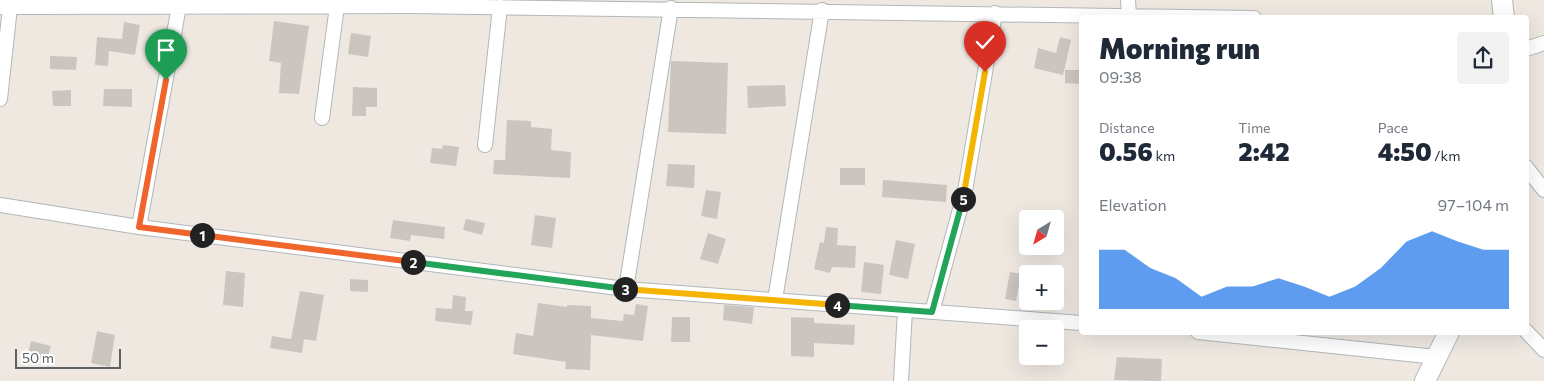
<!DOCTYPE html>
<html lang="en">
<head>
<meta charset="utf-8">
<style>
  body { margin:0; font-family:Commissioner,sans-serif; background:#f2f2f3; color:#1f2937; height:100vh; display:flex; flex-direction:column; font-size:19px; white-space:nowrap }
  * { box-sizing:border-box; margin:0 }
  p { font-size:16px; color:#747a83 }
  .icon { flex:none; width:28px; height:28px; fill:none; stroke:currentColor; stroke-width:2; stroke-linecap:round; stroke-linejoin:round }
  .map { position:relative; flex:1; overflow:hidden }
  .drawer { position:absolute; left:1079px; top:15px; width:450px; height:320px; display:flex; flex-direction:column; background:#fff; border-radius:5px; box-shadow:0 5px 20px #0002 }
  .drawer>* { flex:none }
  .needle { width:32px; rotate:217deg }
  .controls { position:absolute; left:1019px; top:210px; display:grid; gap:10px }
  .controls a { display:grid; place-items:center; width:45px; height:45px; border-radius:5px; background:#fff; box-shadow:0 5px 20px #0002; font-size:25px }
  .scale { position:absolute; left:15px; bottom:12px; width:106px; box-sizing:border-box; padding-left:5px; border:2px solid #5a6063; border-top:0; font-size:14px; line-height:18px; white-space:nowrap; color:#5a6063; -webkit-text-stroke:4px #fff; paint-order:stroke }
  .pin { position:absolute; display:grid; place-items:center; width:42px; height:42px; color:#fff; margin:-51px -21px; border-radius:50% 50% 50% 0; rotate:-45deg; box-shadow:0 0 5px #0007 }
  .pin .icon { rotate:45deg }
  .km { position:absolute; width:25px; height:25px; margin:-12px; border-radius:50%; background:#222; color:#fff; font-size:14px; line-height:25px; text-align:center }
  .round { display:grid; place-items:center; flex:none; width:52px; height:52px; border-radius:5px; background:#f2f2f3 }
  .headline { display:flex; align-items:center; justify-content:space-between; height:85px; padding:0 20px }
  h1 { font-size:28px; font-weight:800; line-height:38px }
  .stats { display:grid; grid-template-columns:repeat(3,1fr); gap:8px; height:85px; padding:5px 20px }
  .stats div { display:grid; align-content:center }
  .stats b { font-size:25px; font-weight:800 }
  .stats small { font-size:14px; font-weight:400 }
  .stats p { font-size:14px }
  .chart { height:140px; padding:10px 20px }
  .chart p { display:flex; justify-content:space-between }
  .chart svg { width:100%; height:90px; margin-top:5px; fill:#1a73e8; opacity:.7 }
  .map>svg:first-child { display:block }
</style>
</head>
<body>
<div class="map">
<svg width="1544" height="381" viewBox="0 0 1544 381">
  <rect width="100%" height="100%" fill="#eee8e1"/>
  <path fill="#cbc5c0" d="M 274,21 L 309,26 L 299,94 L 279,93 L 281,63 L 269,61 Z
    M 124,22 L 140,25 L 135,55 L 109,51 L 108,66 L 95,65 L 97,37 L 122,39 Z
    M 351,33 L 371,36 L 368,57 L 348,54 Z
    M 1060,37 L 1071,40 L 1063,75 L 1034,68 L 1038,48 L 1056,53 Z
    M 50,56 L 77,57 L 76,70 L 50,69 Z
    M 671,61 L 728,63 L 726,134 L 668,132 Z
    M 1065,70 L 1081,70 L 1081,84 L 1065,83 Z
    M 785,85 L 786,106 L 748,108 L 747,86 Z
    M 353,87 L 377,88 L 377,107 L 366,107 L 366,116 L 352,116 Z
    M 104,89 L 132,89 L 132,107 L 103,106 Z
    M 71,90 L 71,106 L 53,106 L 52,91 Z
    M 507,120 L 531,121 L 531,127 L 552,129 L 551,150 L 571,152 L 570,178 L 493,174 L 494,160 L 505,160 Z
    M 443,145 L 459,147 L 456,166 L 430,163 L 432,148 L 442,149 Z
    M 668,164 L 695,165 L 694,188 L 666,186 Z
    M 840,168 L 865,168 L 865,185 L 840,185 Z
    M 883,180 L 947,185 L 946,202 L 882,197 Z
    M 706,190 L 721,192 L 717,219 L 701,216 Z
    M 535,215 L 556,218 L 552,248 L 531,245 Z
    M 466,219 L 485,223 L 482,235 L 463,230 Z
    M 393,220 L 445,227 L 444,239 L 411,235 L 410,241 L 390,238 Z
    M 826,227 L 838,228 L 837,245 L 856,246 L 855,268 L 832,267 L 830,273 L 814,269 L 820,242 L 824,243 Z
    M 708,233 L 726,239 L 718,264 L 700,259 Z
    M 896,240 L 915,244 L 908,279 L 889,275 Z
    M 864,262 L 884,265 L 881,294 L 861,292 Z
    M 226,271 L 245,273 L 243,307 L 223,305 Z
    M 1010,272 L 1021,274 L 1016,301 L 1005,299 Z
    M 350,279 L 368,280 L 368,292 L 350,291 Z
    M 300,291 L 324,295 L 316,341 L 304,339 L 302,353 L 270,348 L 272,336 L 291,339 Z
    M 453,295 L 466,297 L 465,311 L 473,311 L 471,325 L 435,321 L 436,308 L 452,309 Z
    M 538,303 L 567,307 L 567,305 L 591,306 L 591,318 L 623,321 L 624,314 L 634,315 L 636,304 L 648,306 L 643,341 L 591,335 L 590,370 L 565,369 L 566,362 L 513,354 L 516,333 L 533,336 Z
    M 724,305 L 754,307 L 752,324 L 723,320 Z
    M 672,317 L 690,317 L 690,342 L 671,342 Z
    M 791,317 L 814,318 L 814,323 L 855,325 L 854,345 L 814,343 L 814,357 L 791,356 Z
    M 97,331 L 115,335 L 110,367 L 91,363 Z
    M 31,341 L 51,346 L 47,359 L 28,354 Z
    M 1117,357 L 1162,359 L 1161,381 L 1114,380 Z"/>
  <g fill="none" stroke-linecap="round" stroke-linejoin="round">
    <defs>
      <path id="minor" d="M 1128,0 L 1129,15
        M 0,7 L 411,6 L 1254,18
        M 1526,49 L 1544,43
        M 0,99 L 10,7
        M 322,118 L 337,6
        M 485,145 L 500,7
        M 1526,167 L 1544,190
        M 0,205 L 139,227 L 626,289 L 1081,323
        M 139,227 L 179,6
        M 626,289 L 671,8
        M 775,300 L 822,10
        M 932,312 L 965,191 L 995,13
        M 1526,331 L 1544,350
        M 1198,332 L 1436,357
        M 901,381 L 905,310"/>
      <path id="secondary" d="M 1502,0 L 1504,18
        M 1425,381 L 1449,332"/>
    </defs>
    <use href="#minor" stroke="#b2b7ba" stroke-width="16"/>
    <use href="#secondary" stroke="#b1b7ba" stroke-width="22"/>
    <use href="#minor" stroke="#fff" stroke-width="14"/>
    <use href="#secondary" stroke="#fff" stroke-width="20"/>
  </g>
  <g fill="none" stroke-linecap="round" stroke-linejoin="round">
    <defs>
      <path id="split-1" d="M 166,80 L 139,227 L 202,235"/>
      <path id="split-2" d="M 202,235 L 413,262"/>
      <path id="split-3" d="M 413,262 L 625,289"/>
      <path id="split-4" d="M 625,289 L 837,305"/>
      <path id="split-5" d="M 837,305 L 932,312 L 963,199"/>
      <path id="split-6" d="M 963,199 L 985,72"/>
    </defs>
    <use href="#split-1" stroke="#fff" stroke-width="10"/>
    <use href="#split-2" stroke="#fff" stroke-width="10"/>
    <use href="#split-3" stroke="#fff" stroke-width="10"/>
    <use href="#split-4" stroke="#fff" stroke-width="10"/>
    <use href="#split-5" stroke="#fff" stroke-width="10"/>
    <use href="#split-6" stroke="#fff" stroke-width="10"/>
    <use href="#split-1" stroke="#f0652b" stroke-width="6"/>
    <use href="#split-2" stroke="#f0652b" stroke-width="6"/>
    <use href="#split-3" stroke="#22a559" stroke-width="6"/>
    <use href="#split-4" stroke="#f5b400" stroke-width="6"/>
    <use href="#split-5" stroke="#22a559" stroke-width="6"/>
    <use href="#split-6" stroke="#f5b400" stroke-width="6"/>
  </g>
</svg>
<div class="controls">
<a><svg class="needle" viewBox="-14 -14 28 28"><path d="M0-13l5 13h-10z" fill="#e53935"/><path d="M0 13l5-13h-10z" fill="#747a83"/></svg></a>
<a>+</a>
<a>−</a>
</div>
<div class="scale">50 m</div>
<div class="pin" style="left:166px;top:80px;background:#1e9e55"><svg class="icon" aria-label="arrive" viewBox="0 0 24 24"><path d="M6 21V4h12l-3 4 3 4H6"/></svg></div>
<div class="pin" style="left:985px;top:72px;background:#d93025"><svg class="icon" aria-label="check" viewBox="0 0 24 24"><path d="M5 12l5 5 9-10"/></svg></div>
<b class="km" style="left:202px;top:235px">1</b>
<b class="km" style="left:413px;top:262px">2</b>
<b class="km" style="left:625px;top:289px">3</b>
<b class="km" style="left:837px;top:305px">4</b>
<b class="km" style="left:963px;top:199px">5</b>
<section class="drawer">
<div class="headline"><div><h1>Morning run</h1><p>09:38</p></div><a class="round"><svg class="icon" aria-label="share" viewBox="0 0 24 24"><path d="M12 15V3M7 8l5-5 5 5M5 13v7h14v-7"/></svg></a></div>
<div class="stats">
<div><p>Distance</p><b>0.56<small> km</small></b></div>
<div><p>Time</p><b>2:42</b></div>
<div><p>Pace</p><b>4:50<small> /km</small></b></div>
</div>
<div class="chart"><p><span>Elevation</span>97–104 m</p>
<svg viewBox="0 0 160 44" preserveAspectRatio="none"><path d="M0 44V15L10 15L20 24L30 29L40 38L50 33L60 33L70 29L80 33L90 38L100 33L110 24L120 11L130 6L140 11L150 15L160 15V44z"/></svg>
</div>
</section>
</div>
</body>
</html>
